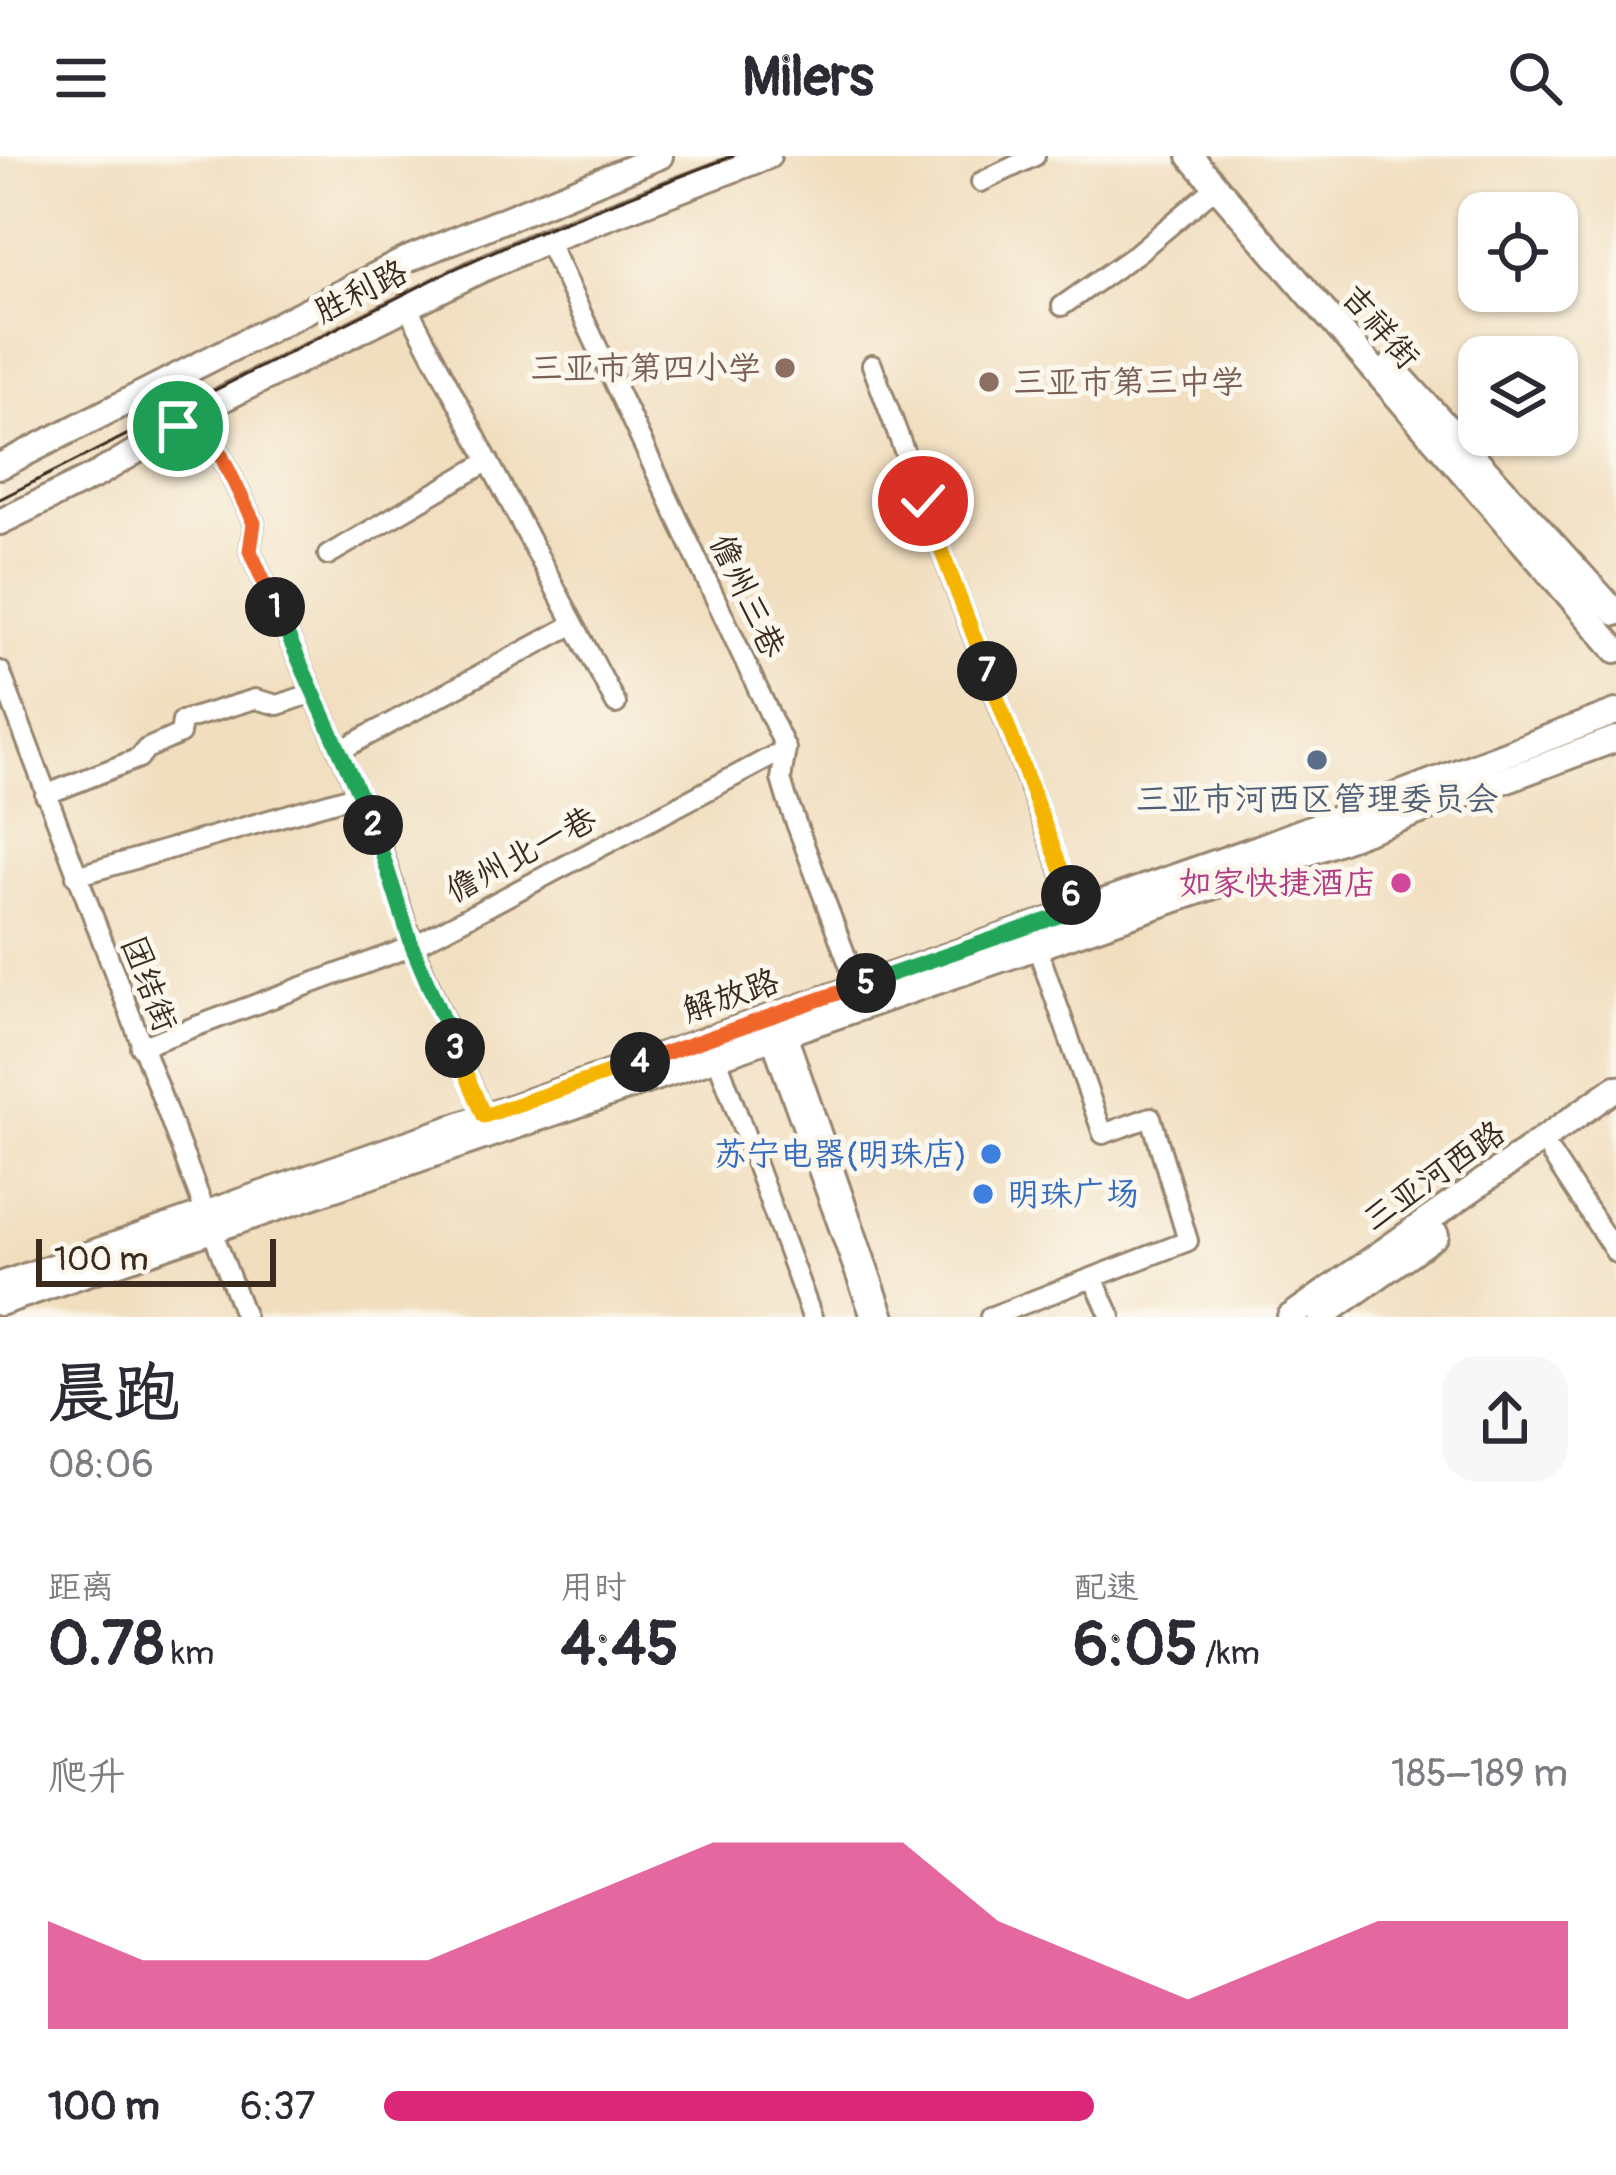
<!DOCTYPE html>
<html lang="zh">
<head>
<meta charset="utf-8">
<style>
  body { margin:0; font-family:Pangolin,"LXGW WenKai TC",sans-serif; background:#f7f7f7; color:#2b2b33; height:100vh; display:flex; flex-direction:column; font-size:45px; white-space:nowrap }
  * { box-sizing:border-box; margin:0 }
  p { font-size:39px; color:#7c7c81 }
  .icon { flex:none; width:66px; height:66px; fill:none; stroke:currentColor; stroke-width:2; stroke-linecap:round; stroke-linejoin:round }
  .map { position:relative; height:1161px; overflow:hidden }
  .panel { display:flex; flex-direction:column; background:#fff; flex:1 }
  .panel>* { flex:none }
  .tools { position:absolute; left:1458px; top:36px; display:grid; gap:24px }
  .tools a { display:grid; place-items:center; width:120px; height:120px; border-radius:24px; background:#fff; box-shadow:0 3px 9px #0004; font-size:60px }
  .scale { position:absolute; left:36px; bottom:30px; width:240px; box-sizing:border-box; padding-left:12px; border:6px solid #3b2a1e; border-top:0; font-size:33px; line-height:42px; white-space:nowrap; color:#3b2a1e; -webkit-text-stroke:9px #fbf7ec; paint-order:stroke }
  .pin { position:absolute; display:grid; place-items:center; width:102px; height:102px; color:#fff; margin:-51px; border:6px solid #fff; border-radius:50%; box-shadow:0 3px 12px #0007 }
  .km { position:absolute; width:60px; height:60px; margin:-30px; border-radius:50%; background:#222; color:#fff; font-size:33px; line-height:60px; text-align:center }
  .round { display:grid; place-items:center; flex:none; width:126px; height:126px; border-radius:36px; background:#f7f7f7 }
  .head { display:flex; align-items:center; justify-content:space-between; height:204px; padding:0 48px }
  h1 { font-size:66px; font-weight:700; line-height:90px }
  .figures { display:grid; grid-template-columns:repeat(3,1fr); gap:18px; height:204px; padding:12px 48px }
  .figures div { display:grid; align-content:center }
  .figures b { font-size:60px; font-weight:700 }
  .figures small { font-size:33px; font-weight:400 }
  .figures p { font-size:33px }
  .chart { height:336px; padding:24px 48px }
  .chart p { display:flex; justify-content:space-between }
  .chart svg { width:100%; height:216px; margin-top:12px; fill:#db2777; opacity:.7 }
  ul { padding:0 48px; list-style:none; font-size:39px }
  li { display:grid; grid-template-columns:192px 144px 1fr; align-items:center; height:90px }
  li i { height:30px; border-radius:15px; background:#db2777 }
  header { display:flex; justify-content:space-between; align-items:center; height:156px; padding:0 48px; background:#fff; font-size:54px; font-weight:700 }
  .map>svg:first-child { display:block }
</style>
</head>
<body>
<header><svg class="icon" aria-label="menu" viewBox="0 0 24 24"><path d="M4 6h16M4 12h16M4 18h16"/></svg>Milers<svg class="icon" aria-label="search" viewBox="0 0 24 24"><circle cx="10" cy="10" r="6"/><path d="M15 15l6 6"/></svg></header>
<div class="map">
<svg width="1616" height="1161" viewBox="0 0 1616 1161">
  <rect width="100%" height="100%" fill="#fbf7ec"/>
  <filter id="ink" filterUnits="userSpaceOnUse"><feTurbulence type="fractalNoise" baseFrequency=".00833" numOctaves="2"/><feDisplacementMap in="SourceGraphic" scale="24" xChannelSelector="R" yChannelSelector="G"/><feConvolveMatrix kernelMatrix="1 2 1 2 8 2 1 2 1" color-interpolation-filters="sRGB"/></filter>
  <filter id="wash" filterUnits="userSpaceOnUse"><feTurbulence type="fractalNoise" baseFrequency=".004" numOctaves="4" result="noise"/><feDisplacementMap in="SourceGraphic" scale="48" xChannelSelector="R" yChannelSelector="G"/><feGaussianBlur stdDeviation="2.7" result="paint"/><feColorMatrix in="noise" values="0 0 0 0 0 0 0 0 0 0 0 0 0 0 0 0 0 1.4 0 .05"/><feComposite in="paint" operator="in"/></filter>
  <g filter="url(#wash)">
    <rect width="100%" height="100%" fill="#f1debf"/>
  </g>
  <g filter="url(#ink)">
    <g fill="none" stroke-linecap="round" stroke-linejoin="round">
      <defs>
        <path id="minor" d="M 981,26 L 1035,0
          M 547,84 L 786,593 L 781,623 L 787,643 L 857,830
          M 407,150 L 616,548
          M 1062,150 L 1136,98 L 1216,31
          M 872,209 L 1076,754
          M 200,256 L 254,367 L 250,395 L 377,679 L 413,790 L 484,960
          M 328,399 L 489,305
          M 0,515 L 245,1161
          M 339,595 L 574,468
          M 45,639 L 139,602 L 146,593 L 180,578 L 182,565 L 255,543 L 278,549 L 313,537
          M 76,720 L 359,638
          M 787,878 L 885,1161
          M 771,883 L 871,1161
          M 140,891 L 413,790 L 786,593
          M 717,902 L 812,1161
          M 1551,998 L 1616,1097
          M 1093,1122 L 1111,1161
          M 990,1161 L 1188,1085 L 1151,961 L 1103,978 L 1037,791"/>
        <path id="major" d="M 1190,0 L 1616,494
          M 1391,210 L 1616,457
          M 0,310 L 408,103 L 660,0
          M 0,366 L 98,318 L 225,242 L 476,116 L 547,84 L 768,0
          M 0,1129 L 1258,692 L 1616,556
          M 0,1147 L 1261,714 L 1616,583
          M 1290,1161 L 1616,932
          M 1321,1161 L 1436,1079"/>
      </defs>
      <use href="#minor" stroke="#96846e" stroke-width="24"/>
      <use href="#major" stroke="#96846e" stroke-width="30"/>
      <use href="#minor" stroke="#fff" stroke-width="18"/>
      <use href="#major" stroke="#fff" stroke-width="24"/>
      <path stroke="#3b2a1e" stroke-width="3" d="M 0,343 L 450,115 L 532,78 L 733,0"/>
    </g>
  </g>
  <g fill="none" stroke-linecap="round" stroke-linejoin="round" filter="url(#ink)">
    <defs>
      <path id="split-1" d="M 178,270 L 200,256 L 254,367 L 250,395 L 275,451"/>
      <path id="split-2" d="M 275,451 L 373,669"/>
      <path id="split-3" d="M 373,669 L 412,790 L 455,892"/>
      <path id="split-4" d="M 455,892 L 484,960 L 640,906"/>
      <path id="split-5" d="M 640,906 L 866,827"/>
      <path id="split-6" d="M 866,827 L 1076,754 L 1071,739"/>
      <path id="split-7" d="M 987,515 L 1071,739"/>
      <path id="split-8" d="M 923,345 L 987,515"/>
    </defs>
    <use href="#split-1" stroke="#fff" stroke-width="24"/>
    <use href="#split-2" stroke="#fff" stroke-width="24"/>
    <use href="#split-3" stroke="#fff" stroke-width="24"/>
    <use href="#split-4" stroke="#fff" stroke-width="24"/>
    <use href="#split-5" stroke="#fff" stroke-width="24"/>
    <use href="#split-6" stroke="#fff" stroke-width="24"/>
    <use href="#split-7" stroke="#fff" stroke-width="24"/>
    <use href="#split-8" stroke="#fff" stroke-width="24"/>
    <use href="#split-1" stroke="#f0652b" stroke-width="15"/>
    <use href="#split-2" stroke="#22a559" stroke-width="15"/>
    <use href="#split-3" stroke="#22a559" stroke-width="15"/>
    <use href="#split-4" stroke="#f5b400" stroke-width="15"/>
    <use href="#split-5" stroke="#f0652b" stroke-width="15"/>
    <use href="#split-6" stroke="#22a559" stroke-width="15"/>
    <use href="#split-7" stroke="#f5b400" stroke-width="15"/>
    <use href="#split-8" stroke="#f5b400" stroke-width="15"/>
  </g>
  <g fill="#8d6e63" stroke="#fbf7ec" stroke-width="4.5">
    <circle cx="785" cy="212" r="12"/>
    <circle cx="989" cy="226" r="12"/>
  </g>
  <circle fill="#5c6f8a" stroke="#fbf7ec" stroke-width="4.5" cx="1317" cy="604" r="12"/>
  <circle fill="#d1479c" stroke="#fbf7ec" stroke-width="4.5" cx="1401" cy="727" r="12"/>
  <g fill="#3f7fe0" stroke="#fbf7ec" stroke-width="4.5">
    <circle cx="991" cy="998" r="12"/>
    <circle cx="983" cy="1038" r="12"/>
  </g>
  <g text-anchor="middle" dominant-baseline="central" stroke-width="10" stroke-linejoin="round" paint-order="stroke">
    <g font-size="33" fill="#3b2a1e" stroke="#fbf7ec">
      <text transform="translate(361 136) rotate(-27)">胜利路</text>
      <text transform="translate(1380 171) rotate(49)">吉祥街</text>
      <text transform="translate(747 440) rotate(65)">儋州三巷</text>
      <text transform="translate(521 699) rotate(-28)">儋州北一巷</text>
      <text transform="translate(149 828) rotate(69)">团结街</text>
      <text transform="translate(731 840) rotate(-19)">解放路</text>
      <text transform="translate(1434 1020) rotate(-35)">三亚河西路</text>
    </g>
    <g font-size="33" fill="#785e54" stroke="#fbf7ec" text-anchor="end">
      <text x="761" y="212">三亚市第四小学</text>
      <text x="1013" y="226" text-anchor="start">三亚市第三中学</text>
    </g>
    <g font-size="33" fill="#4e5e75" stroke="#fbf7ec">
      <text x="1317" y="643">三亚市河西区管理委员会</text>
    </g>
    <g font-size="33" fill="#b23c85" stroke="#fbf7ec" text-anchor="end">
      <text x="1377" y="727">如家快捷酒店</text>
    </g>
    <g font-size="33" fill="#366cbe" stroke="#fbf7ec" text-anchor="end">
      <text x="967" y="998">苏宁电器(明珠店)</text>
      <text x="1007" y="1038" text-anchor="start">明珠广场</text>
    </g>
  </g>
</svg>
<div class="tools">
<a><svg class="icon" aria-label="locate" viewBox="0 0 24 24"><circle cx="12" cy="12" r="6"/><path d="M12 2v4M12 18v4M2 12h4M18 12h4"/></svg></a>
<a><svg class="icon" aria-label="layers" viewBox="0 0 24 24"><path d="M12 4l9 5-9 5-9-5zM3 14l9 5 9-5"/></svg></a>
</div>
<div class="scale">100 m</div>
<div class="pin" style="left:178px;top:270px;background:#1e9e55"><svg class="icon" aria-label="arrive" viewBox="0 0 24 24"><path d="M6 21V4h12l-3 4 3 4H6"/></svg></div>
<div class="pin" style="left:923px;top:345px;background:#d93025"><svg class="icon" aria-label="check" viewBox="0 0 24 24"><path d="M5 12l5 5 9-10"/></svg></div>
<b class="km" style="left:275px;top:451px">1</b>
<b class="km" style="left:373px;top:669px">2</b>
<b class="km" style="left:455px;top:892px">3</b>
<b class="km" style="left:640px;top:906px">4</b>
<b class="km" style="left:866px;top:827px">5</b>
<b class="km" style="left:1071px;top:739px">6</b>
<b class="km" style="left:987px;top:515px">7</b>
</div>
<section class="panel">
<div class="head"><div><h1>晨跑</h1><p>08:06</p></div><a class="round"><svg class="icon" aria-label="share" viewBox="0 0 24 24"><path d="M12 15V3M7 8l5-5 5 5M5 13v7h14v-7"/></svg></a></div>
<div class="figures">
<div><p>距离</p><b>0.78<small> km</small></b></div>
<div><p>用时</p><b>4:45</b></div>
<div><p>配速</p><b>6:05<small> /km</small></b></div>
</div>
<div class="chart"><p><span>爬升</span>185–189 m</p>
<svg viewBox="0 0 160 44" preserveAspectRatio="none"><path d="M0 44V22L10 30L20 30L30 30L40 30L50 22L60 14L70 6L80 6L90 6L100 22L110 30L120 38L130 30L140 22L150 22L160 22V44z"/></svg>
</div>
<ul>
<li><b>100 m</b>6:37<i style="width:60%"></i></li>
</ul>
</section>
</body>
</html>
